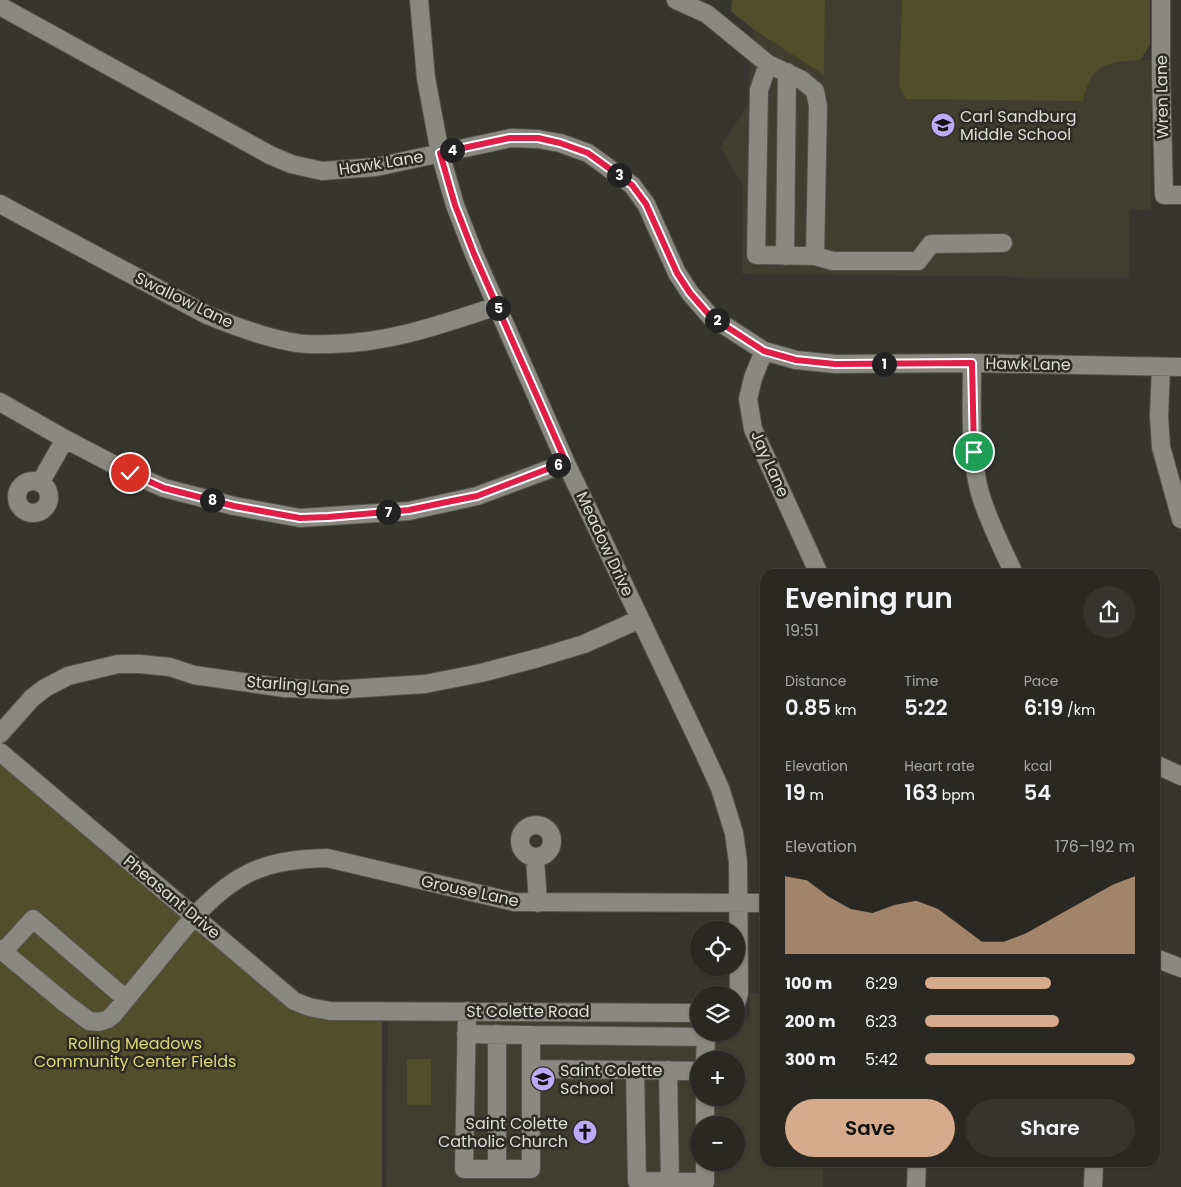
<!DOCTYPE html>
<html lang="en">
<head>
<meta charset="utf-8">
<style>
  body { margin:0; font-family:Poppins,sans-serif; background:#35342f; color:#f1f3f6; height:100vh; display:flex; flex-direction:column; font-size:19px; white-space:nowrap }
  * { box-sizing:border-box; margin:0 }
  p { font-size:16px; color:#a5a6a5 }
  .icon { flex:none; width:28px; height:28px; fill:none; stroke:currentColor; stroke-width:2; stroke-linecap:round; stroke-linejoin:round }
  .map { position:relative; flex:1; overflow:hidden }
  .details { position:absolute; left:760px; top:569px; width:400px; height:598px; display:flex; flex-direction:column; background:#292822; border-radius:15px; box-shadow:0 1px 4px #0004,0 0 0 1px #454440 }
  .details>* { flex:none }
  .fabs { position:absolute; left:690px; top:921px; display:grid; gap:10px }
  .fabs a { display:grid; place-items:center; width:55px; height:55px; border-radius:50%; background:#292822; box-shadow:0 1px 4px #0004,0 0 0 1px #454440; font-size:25px }
  .pin { position:absolute; display:grid; place-items:center; width:42px; height:42px; color:#fff; margin:-21px; border:2px solid #fff; border-radius:50%; box-shadow:0 1px 5px #0007 }
  .km { position:absolute; width:25px; height:25px; margin:-12px; border-radius:50%; background:#222; color:#fff; font-size:14px; line-height:25px; text-align:center }
  .round { display:grid; place-items:center; flex:none; width:52px; height:52px; border-radius:26px; background:#35342f }
  .headline { display:flex; align-items:center; justify-content:space-between; height:85px; padding:0 25px }
  h1 { font-size:28px; font-weight:600; line-height:38px }
  .figures { display:grid; grid-template-columns:repeat(3,1fr); gap:8px; height:85px; padding:5px 25px }
  .figures div { display:grid; align-content:center }
  .figures b { font-size:21px; font-weight:600 }
  .figures small { font-size:14px; font-weight:400 }
  .figures p { font-size:14px }
  .chart { height:140px; padding:10px 25px }
  .chart p { display:flex; justify-content:space-between }
  .chart svg { width:100%; height:90px; margin-top:5px; fill:#d6ab8b; opacity:.7 }
  .cta { display:flex; gap:10px; margin-top:auto; padding:10px 25px }
  .cta a { flex:1; height:58px; border-radius:30px; background:#d6ab8b; color:#111; font-size:20px; font-weight:600; line-height:58px; text-align:center }
  .cta a+a { background:#35342f; color:#f1f3f6 }
  ul { padding:0 25px; list-style:none; font-size:16px }
  li { display:grid; grid-template-columns:80px 60px 1fr; align-items:center; height:38px }
  li i { height:12px; border-radius:6px; background:#d6ab8b }
  .map>svg:first-child { display:block }
</style>
</head>
<body>
<div class="map">
<svg width="1181" height="1187" viewBox="0 0 1181 1187">
  <rect width="100%" height="100%" fill="#37362e"/>
  <path fill="#3f3e2f" fill-rule="evenodd" d="M 825,0 L 902,0 L 899,86 L 1087,86 L 1098,70 L 1110,64 L 1124,61 L 1151,60 L 1151,210 L 1129,210 L 1129,278 L 742,274 L 743,186 L 720,147 L 749,104 L 749,70 L 753,29 L 824,74 Z
    M 750,993 L 765,993 L 765,1161 L 823,1161 L 823,1187 L 386,1187 L 388,1016 L 699,1019 L 699,1032 L 736,1032 L 736,1019 L 750,1019 ZM 699,1060 L 736,1060 L 736,1098 L 699,1098 ZM 699,1125 L 736,1125 L 736,1162 L 699,1162 Z"/>
  <path fill="#514e2b" d="M 732,0 L 825,0 L 824,75 L 753,29 L 731,11 Z
    M 902,0 L 1150,0 L 1150,45 L 1140,60 C 1106,62 1091,65 1083,101 L 906,99 L 899,86 Z
    M 0,760 L 312,1016 L 382,1019 L 382,1187 L 0,1187 Z
    M 407,1059 L 431,1059 L 431,1105 L 407,1105 Z"/>
  <g fill="none" stroke-linecap="round" stroke-linejoin="round">
    <defs>
      <path id="minor" d="M 419,0 L 426,78 L 440,153 L 455,205 L 474,254 L 566,463 L 704,753 L 720,788 L 734,833 L 738,862 L 739,993 L 736,1004
        M 676,0 L 707,14 L 768,64 L 802,80 L 815,91 L 818,106 L 815,256 L 756,255 L 759,90 L 768,64
        M 1161,0 L 1161,78 L 1164,195 L 1181,195
        M 0,6 L 270,155 L 291,164 L 322,171 L 376,167 L 511,138 L 538,139 L 560,143 L 588,153 L 632,185 L 646,204 L 677,273 L 690,293 L 710,316 L 764,351 L 796,360 L 835,364 L 972,363 L 1181,367
        M 0,204 L 207,315 C 234,326 268,339 297,343 C 308,345 320,344 331,344 C 390,343 443,324 497,306
        M 785,256 L 787,72
        M 815,256 L 833,261 L 918,261 L 931,244 L 1003,243
        M 764,351 L 753,378 L 748,399 L 753,429 L 819,574
        M 972,363 C 972,404 969,453 980,493 C 988,521 1002,547 1014,574
        M 1161,367 L 1159,416 L 1161,447 L 1181,519
        M 0,402 L 65,439 L 130,473 L 164,488 L 234,506 L 300,518 L 409,511 L 477,496 L 566,463
        M17 497a16 16 0 1 1 32 0a16 16 0 1 1-32 0Z
        M 40,483 L 65,439
        M 0,734 L 32,698 L 45,688 L 68,676 L 118,664 L 140,664 L 170,667 L 194,675 L 285,688 L 333,690 L 425,684 L 481,673 L 538,658 L 584,644 L 640,619
        M 0,752 L 294,1001 L 309,1007 L 330,1011 L 699,1013
        M 1155,764 L 1181,776
        M520 841a16 16 0 1 1 32 0a16 16 0 1 1-32 0Z
        M 535,858 L 538,903
        M 0,949 L 65,1003 L 89,1021 L 99,1022 L 108,1019 L 113,1015 C 130,994 147,974 164,953 C 188,923 214,890 249,873 C 274,861 300,859 327,858 L 514,902 L 765,903
        M 3,952 L 33,919 L 126,999
        M 1155,958 L 1181,968
        M 467,1011 L 464,1169 L 531,1169 L 531,1035 L 706,1037 L 705,1060
        M 466,1034 L 531,1035
        M 497,1034 L 497,1169
        M 531,1069 L 635,1070 L 637,1181 L 705,1182 L 705,1162
        M 635,1070 L 699,1071
        M 668,1070 L 670,1181
        M 705,1125 L 705,1098
        M 916,1187 L 917,1161
        M 1093,1187 L 1094,1161"/>
    </defs>
    <use href="#minor" stroke="#53534c" stroke-width="20"/>
    <use href="#minor" stroke="#89897f" stroke-width="18"/>
  </g>
  <g fill="none" stroke-linecap="round" stroke-linejoin="round">
    <defs>
      <path id="route" d="M 130,473 L 164,488 L 234,506 L 300,518 L 328,517 L 409,510 L 447,502 L 477,496 L 566,462 L 474,254 L 455,205 L 440,153 L 510,138 L 538,138 L 560,143 L 588,153 L 632,185 L 646,204 L 677,273 L 690,293 L 710,316 L 764,351 L 796,360 L 835,364 L 972,363 L 974,452"/>
    </defs>
    <use href="#route" stroke="#fff" stroke-width="10"/>
    <use href="#route" stroke="#e11d48" stroke-width="6"/>
  </g>
  <defs>
    <symbol id="school-disc" viewBox="-11 -11 22 22"><circle r="9.5" fill="#bbaaf6" stroke="#2d2c24"/><path d="M0-5L7-2L0 1L-7-2ZM-4 1L0 2.5L4 1V4Q0 6-4 4Z" fill="#111"/></symbol>
    <symbol id="church-disc" viewBox="-11 -11 22 22"><circle r="9.5" fill="#bbaaf6" stroke="#2d2c24"/><path d="M-1.2-6h2.4v3.5h3.3v2.4h-3.3V6h-2.4V-.1h-3.3v-2.4h3.3Z" fill="#111"/></symbol>
  </defs>
  <g fill-rule="evenodd">
    <use href="#school-disc" x="929" y="111" width="28" height="28"/>
    <use href="#school-disc" x="529" y="1065" width="28" height="28"/>
    <use href="#church-disc" x="571" y="1118" width="28" height="28"/>
  </g>
  <g text-anchor="middle" dominant-baseline="central" stroke-width="5" stroke-linejoin="round" paint-order="stroke">
    <g font-size="16" fill="#ddddd7" stroke="#2d2c24">
      <text transform="translate(1162 97) rotate(-91)">Wren Lane</text>
      <text transform="translate(381 163) rotate(-9)">Hawk Lane</text>
      <text transform="translate(184 300) rotate(26)">Swallow Lane</text>
      <text transform="translate(1028 364) rotate(1)">Hawk Lane</text>
      <text transform="translate(770 464) rotate(66)">Jay Lane</text>
      <text transform="translate(605 544) rotate(65)">Meadow Drive</text>
      <text transform="translate(298 685) rotate(4)">Starling Lane</text>
      <text transform="translate(470 891) rotate(12)">Grouse Lane</text>
      <text transform="translate(172 897) rotate(40)">Pheasant Drive</text>
      <text x="528" y="1011">St Colette Road</text>
    </g>
    <g font-size="16" fill="#ddddd7" stroke="#2d2c24" text-anchor="start">
      <text x="960" y="116">Carl Sandburg<tspan x="960" dy="18">Middle School</tspan></text>
      <text x="560" y="1070">Saint Colette<tspan x="560" dy="18">School</tspan></text>
      <text x="568" y="1123" text-anchor="end">Saint Colette<tspan x="568" dy="18">Catholic Church</tspan></text>
    </g>
    <g font-size="16" fill="#ded676" stroke="#2d2c24">
      <text x="135" y="1043">Rolling Meadows<tspan x="135" dy="18">Community Center Fields</tspan></text>
    </g>
  </g>
</svg>
<div class="fabs">
<a><svg class="icon" aria-label="locate" viewBox="0 0 24 24"><circle cx="12" cy="12" r="6"/><path d="M12 2v4M12 18v4M2 12h4M18 12h4"/></svg></a>
<a><svg class="icon" aria-label="layers" viewBox="0 0 24 24"><path d="M12 4l9 5-9 5-9-5zM3 14l9 5 9-5"/></svg></a>
<a>+</a>
<a>−</a>
</div>
<div class="pin" style="left:974px;top:452px;background:#1e9e55"><svg class="icon" aria-label="arrive" viewBox="0 0 24 24"><path d="M6 21V4h12l-3 4 3 4H6"/></svg></div>
<div class="pin" style="left:130px;top:473px;background:#d93025"><svg class="icon" aria-label="check" viewBox="0 0 24 24"><path d="M5 12l5 5 9-10"/></svg></div>
<b class="km" style="left:884px;top:364px">1</b>
<b class="km" style="left:717px;top:320px">2</b>
<b class="km" style="left:619px;top:175px">3</b>
<b class="km" style="left:452px;top:150px">4</b>
<b class="km" style="left:498px;top:308px">5</b>
<b class="km" style="left:558px;top:465px">6</b>
<b class="km" style="left:388px;top:512px">7</b>
<b class="km" style="left:212px;top:500px">8</b>
<section class="details">
<div class="headline"><div><h1>Evening run</h1><p>19:51</p></div><a class="round"><svg class="icon" aria-label="share" viewBox="0 0 24 24"><path d="M12 15V3M7 8l5-5 5 5M5 13v7h14v-7"/></svg></a></div>
<div class="figures">
<div><p>Distance</p><b>0.85<small> km</small></b></div>
<div><p>Time</p><b>5:22</b></div>
<div><p>Pace</p><b>6:19<small> /km</small></b></div>
</div>
<div class="figures">
<div><p>Elevation</p><b>19<small> m</small></b></div>
<div><p>Heart rate</p><b>163<small> bpm</small></b></div>
<div><p>kcal</p><b>54</b></div>
</div>
<div class="chart"><p><span>Elevation</span>176–192 m</p>
<svg viewBox="0 0 160 44" preserveAspectRatio="none"><path d="M0 44V6L10 8L20 16L30 22L40 24L50 20L60 18L70 22L80 30L90 38L100 38L110 34L120 28L130 22L140 16L150 10L160 6V44z"/></svg>
</div>
<ul>
<li><b>100 m</b>6:29<i style="width:60%"></i></li>
<li><b>200 m</b>6:23<i style="width:64%"></i></li>
<li><b>300 m</b>5:42<i style="width:100%"></i></li>
</ul>
<div class="cta"><a>Save</a><a>Share</a></div>
</section>
</div>
</body>
</html>
